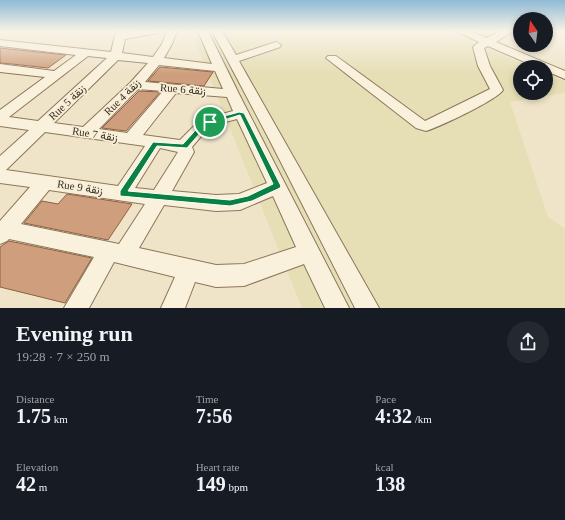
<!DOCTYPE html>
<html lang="en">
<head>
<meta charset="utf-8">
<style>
  body { margin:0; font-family:"Times New Roman",Vazirmatn,serif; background:#242831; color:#f1f3f6; height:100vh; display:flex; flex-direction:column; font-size:15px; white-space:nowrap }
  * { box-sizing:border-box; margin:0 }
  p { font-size:13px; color:#9ea1a6 }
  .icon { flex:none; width:22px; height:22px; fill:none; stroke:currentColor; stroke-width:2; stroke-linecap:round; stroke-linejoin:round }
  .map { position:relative; height:308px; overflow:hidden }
  .side { display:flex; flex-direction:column; background:#171b24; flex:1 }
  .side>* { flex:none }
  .needle { width:26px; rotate:346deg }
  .fabs { position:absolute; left:513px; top:12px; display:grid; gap:8px }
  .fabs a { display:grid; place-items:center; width:40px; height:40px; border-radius:50%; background:#171b24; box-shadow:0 2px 6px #0003; font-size:20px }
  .pin { position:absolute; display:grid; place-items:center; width:34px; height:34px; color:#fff; margin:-17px; border:2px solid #fff; border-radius:50%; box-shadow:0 1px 4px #0007 }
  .round { display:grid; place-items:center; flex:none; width:42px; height:42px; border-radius:21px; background:#242831 }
  .summary { display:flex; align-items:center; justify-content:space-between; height:68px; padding:0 16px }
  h1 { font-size:22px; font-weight:600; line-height:30px }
  .stats { display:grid; grid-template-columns:repeat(3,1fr); gap:6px; height:68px; padding:4px 16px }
  .stats div { display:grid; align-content:center }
  .stats b { font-size:20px; font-weight:600 }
  .stats small { font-size:11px; font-weight:400 }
  .stats p { font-size:11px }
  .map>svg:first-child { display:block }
</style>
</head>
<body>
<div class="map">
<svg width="565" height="308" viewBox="0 0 565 308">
  <rect width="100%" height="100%" fill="#f0e4c8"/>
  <path fill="#e6deb5" d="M 191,31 L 446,31 L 531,67 L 520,67 L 520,93 L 546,93 L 546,73 L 565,81 L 565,93 L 510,102 L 548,217 L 565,229 L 565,308 L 302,308 Z"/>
  <path fill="#cf9f7d" stroke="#8d5f41" d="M 0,48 L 66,55 L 48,68 L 12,64 L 0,63 Z
    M 160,67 L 213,72 L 204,86 L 148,81 Z
    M 139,91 L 160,92 L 126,131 L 102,128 Z
    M 67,194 L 132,204 L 108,240 L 24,223 L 42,201 L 58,204 Z
    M 9,241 L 92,258 L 65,303 L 0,287 L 0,247 Z"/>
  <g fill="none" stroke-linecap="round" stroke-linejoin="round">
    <defs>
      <path id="minor" d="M 116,31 L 126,31 L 126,33 L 136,31 L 158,31 L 157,33 L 125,39 L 122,53 L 153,57 L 162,44 L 167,31 L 177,31 L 172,44 L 164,58 L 212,64 L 198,31 L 208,31 L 239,94 L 349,308 L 325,308 L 304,264 L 244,286 L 216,287 L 195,282 L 185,308 L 161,308 L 175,277 L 114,262 L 89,308 L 64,308 L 94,257 L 9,239 L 7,241 L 0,244 L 0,221 L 30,187 L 0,183 L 0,156 L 29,130 L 0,126 L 0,110 L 45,77 L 0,72 L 0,64 L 54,71 L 76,55 L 0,46 L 0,40 L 111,52 ZM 88,56 L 107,58 L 38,121 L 9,117 ZM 118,60 L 148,63 L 130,83 L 83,127 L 54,123 ZM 159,65 L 215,71 L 223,89 L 145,82 ZM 138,89 L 163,91 L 127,133 L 99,129 ZM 176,93 L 227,97 L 233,111 L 200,120 L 180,140 L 143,135 ZM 237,119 L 267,183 L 239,194 L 216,195 L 172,191 L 194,152 L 192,147 L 210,126 ZM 45,132 L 145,146 L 118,186 L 6,170 ZM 160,148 L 178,152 L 154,190 L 135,188 ZM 49,190 L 145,204 L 119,244 L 21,224 ZM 273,196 L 296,247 L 244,264 L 216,265 L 139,248 L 164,205 L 216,211 L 240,210 Z
        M 212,31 L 222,31 L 236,55 L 276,42 L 281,45 L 280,47 L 239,61 L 379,308 L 355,308 L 270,141 Z
        M 456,31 L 470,31 L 487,38 L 500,31 L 513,31 L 496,42 L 565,71 L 565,79 L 546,71 L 546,67 L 536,67 L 488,46 L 484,48 L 490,66 L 503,90 C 497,100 439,127 426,131 L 416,128 L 326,58 L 328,56 L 336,56 L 425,121 L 490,89 L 478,66 L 473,47 L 479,42 Z"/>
    </defs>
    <use href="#minor" stroke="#8d765c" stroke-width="2"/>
    <use href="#minor" fill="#faf1dc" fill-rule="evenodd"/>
  </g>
  <linearGradient id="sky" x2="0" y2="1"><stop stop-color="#8fbad6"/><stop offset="0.42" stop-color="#f8f3e6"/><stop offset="1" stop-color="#f8f3e6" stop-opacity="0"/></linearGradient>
  <rect width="565" height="74" fill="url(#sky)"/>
  <path fill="#0b8043" stroke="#fff" fill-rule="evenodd" d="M 239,112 L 244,113 L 281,186 L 280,188 L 252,201 L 230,206 L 120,196 L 120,191 L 153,142 L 183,144 L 203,122 ZM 240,115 L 273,184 L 248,196 L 230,200 L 128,191 L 157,146 L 187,148 L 207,125 Z"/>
  <g text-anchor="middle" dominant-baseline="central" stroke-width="3.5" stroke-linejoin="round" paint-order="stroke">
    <g font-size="11" fill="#3d2e20" stroke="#f7eed8">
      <text transform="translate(183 89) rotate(5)">Rue 6 زنقة</text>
      <text transform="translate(122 97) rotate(-45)">Rue 4 زنقة</text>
      <text transform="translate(67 102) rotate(-43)">Rue 5 زنقة</text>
      <text transform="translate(95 134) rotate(9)">Rue 7 زنقة</text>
      <text transform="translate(80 187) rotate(9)">Rue 9 زنقة</text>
    </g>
  </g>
</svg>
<div class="fabs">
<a><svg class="needle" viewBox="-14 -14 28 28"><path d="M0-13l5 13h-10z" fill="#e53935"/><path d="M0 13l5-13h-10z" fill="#9ea1a6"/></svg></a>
<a><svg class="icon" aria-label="locate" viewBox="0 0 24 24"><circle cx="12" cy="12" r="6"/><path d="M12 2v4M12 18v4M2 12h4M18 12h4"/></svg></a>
</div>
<div class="pin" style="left:210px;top:122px;background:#1e9e55"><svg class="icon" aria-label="arrive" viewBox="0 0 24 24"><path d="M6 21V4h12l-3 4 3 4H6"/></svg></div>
</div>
<section class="side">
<div class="summary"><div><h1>Evening run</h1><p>19:28 · 7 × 250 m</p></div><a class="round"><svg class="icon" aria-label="share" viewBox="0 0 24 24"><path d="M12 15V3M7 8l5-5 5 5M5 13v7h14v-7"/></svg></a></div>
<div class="stats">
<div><p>Distance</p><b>1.75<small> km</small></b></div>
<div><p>Time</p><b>7:56</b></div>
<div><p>Pace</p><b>4:32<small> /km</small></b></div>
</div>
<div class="stats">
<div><p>Elevation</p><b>42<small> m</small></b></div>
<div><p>Heart rate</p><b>149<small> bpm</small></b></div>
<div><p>kcal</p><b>138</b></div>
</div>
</section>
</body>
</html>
